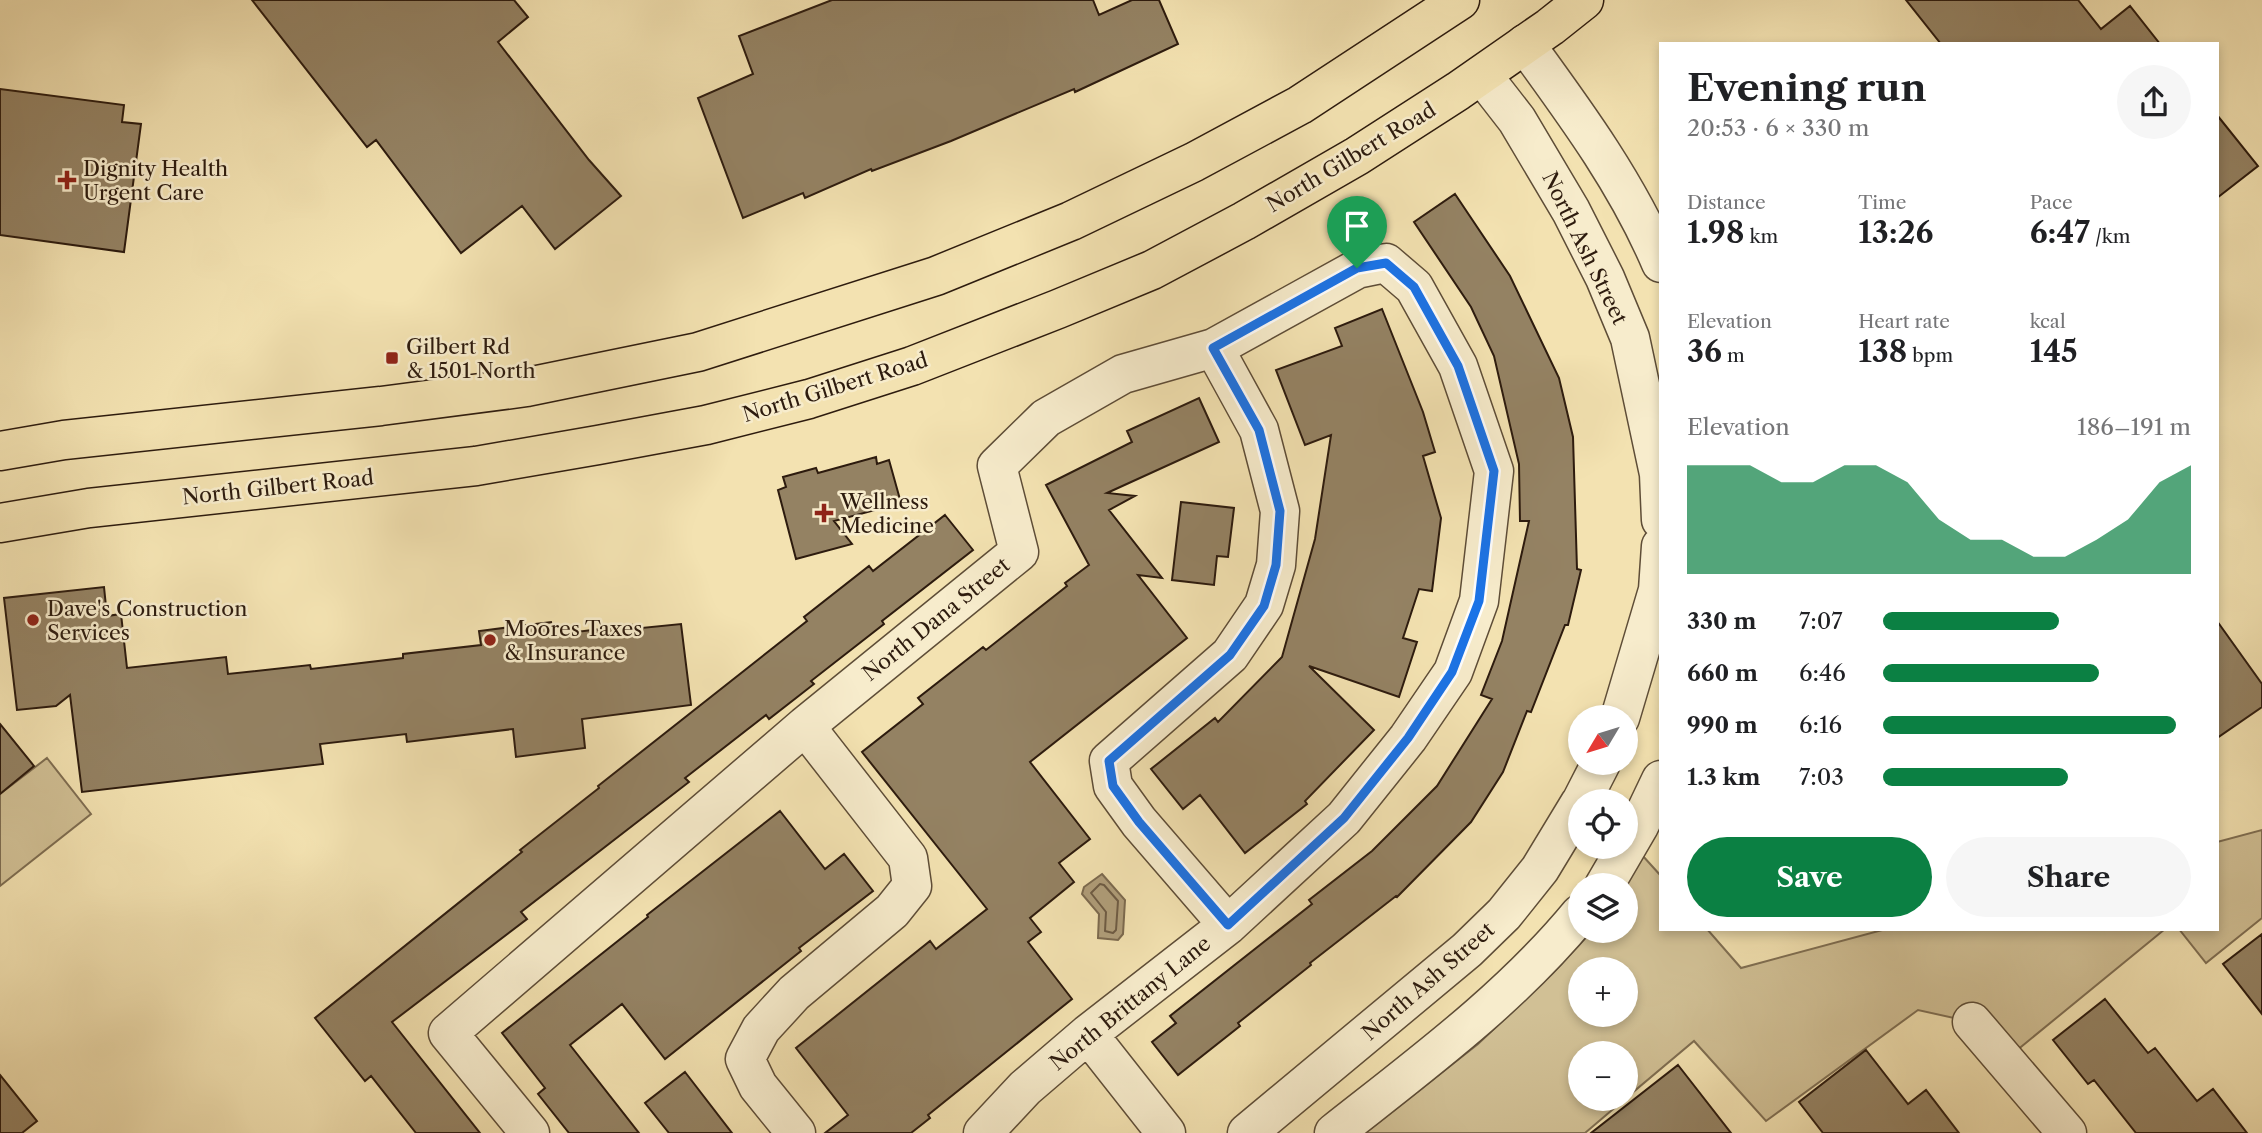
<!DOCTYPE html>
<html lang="en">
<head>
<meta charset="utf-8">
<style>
  body { margin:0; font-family:"Libre Caslon Text",serif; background:#f6f6f6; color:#202124; height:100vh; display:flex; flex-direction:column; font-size:26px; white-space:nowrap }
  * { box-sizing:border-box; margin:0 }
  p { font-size:23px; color:#757577 }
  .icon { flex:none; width:38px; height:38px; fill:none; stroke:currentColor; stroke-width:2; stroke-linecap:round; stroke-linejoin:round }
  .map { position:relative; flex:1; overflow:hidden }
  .sheet { position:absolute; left:1659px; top:42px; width:560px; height:889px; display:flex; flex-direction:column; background:#fff; border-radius:0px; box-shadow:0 4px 10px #0003 }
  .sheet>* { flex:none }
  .needle { width:46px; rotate:232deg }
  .buttons { position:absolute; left:1568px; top:705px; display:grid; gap:14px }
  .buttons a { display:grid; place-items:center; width:70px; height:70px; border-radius:50%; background:#fff; box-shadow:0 4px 10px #0003; font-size:35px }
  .pin { position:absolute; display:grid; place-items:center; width:60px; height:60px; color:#fff; margin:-72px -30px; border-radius:50% 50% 50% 0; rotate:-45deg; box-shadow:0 0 7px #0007 }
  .pin .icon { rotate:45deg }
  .round { display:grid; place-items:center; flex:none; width:74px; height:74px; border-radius:37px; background:#f6f6f6 }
  .overview { display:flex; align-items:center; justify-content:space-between; height:119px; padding:0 28px }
  h1 { font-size:38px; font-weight:700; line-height:52px }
  .metrics { display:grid; grid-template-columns:repeat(3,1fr); gap:10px; height:119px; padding:7px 28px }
  .metrics div { display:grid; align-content:center }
  .metrics b { font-size:30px; font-weight:700 }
  .metrics small { font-size:19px; font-weight:400 }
  .metrics p { font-size:19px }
  .chart { height:196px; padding:14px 28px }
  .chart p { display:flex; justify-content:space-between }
  .chart svg { width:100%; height:126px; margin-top:7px; fill:#0b8043; opacity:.7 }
  .primary-button { display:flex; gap:14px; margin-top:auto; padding:14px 28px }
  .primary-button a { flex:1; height:80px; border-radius:42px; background:#0b8043; color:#fff; font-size:28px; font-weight:700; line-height:80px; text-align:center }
  .primary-button a+a { background:#f6f6f6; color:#202124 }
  ul { padding:0 28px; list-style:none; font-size:23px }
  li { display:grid; grid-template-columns:112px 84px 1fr; align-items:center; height:52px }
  li i { height:18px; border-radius:9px; background:#0b8043 }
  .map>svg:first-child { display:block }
</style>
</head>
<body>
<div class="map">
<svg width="2262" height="1133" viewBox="0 0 2262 1133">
  <rect width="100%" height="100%" fill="#f3e2b1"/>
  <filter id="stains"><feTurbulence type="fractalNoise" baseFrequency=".00286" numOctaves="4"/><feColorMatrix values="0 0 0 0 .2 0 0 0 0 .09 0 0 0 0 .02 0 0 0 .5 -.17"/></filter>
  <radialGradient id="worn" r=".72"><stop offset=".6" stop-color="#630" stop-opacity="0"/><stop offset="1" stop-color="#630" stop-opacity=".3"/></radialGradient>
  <path fill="#d1c095" stroke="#7f6e52" stroke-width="2" fill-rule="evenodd" d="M 47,758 L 91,814 L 0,886 L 0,794 Z
    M 2262,830 L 2262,918 L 2206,963 L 2179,929 L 2217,929 L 2217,842 Z
    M 1642,855 L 1661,876 L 1661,929 L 1707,929 L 1741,968 L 1886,929 L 2165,929 L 2005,1060 L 1972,1022 L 1918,1010 L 1766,1121 L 1694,1041 L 1626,1098 L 1626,1054 L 1580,1054 L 1580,1099 L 1625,1099 L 1585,1133 L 1365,1133 L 1478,1044 L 1553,973 L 1592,931 L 1626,931 L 1626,886 ZM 1580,970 L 1626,970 L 1626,1015 L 1580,1015 Z"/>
  <path fill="#b09e7a" stroke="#7c6a4f" stroke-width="2" d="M 1102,874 L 1125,900 L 1123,934 L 1118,940 L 1098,938 L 1099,914 L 1082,894 L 1084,887 Z"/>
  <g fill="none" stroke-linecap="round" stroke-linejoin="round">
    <path stroke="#6e5c44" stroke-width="2" d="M 1100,884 L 1104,885 L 1118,901 L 1116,930 L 1113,933 L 1105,931 L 1106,912 L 1091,893 Z"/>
  </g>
  <path fill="#948263" stroke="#2d1b0e" stroke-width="2" d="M 252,0 L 514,0 L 528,17 L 498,42 L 589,160 L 621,196 L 555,249 L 522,206 L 461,253 L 376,140 L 367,147 Z
    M 832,0 L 1093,0 L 1099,15 L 1132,0 L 1159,0 L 1178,44 L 1075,92 L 1074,89 L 951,141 L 872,171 L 871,169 L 805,198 L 803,193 L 743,218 L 698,98 L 753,74 L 739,36 Z
    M 1906,0 L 2078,0 L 2101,29 L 2130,6 L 2160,44 L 1941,44 Z
    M 0,89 L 124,105 L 122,122 L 141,124 L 124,252 L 0,235 Z
    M 2217,115 L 2258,166 L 2217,198 Z
    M 1455,194 L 1510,276 L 1559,378 L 1573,437 L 1577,569 L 1581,570 L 1568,625 L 1565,625 L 1531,712 L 1527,711 L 1503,772 L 1471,822 L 1397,897 L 1396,896 L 1310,963 L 1311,965 L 1238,1023 L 1240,1026 L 1178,1075 L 1152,1042 L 1176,1023 L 1170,1016 L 1312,904 L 1309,900 L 1372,851 L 1437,786 L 1492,699 L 1481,695 L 1502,641 L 1529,521 L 1520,521 L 1519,464 L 1494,356 L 1471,307 L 1414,222 Z
    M 1382,309 L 1423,412 L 1435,452 L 1423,456 L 1441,518 L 1432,591 L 1419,589 L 1403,638 L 1417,642 L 1399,697 L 1309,666 L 1374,730 L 1305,801 L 1307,804 L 1245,853 L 1200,795 L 1183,809 L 1151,769 L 1215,718 L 1218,722 L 1282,657 L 1315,539 L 1331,435 L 1305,445 L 1276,370 L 1342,346 L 1335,328 Z
    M 1199,398 L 1219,442 L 1107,493 L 1135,496 L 1109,510 L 1162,578 L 1138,575 L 1187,638 L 1030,762 L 1090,839 L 1059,863 L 1074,882 L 1030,918 L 1041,932 L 1028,942 L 1072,999 L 928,1115 L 930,1118 L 911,1133 L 825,1133 L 848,1115 L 796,1048 L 930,941 L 936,949 L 987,909 L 862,752 L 923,704 L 918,698 L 983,647 L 986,650 L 1067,586 L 1065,583 L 1089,565 L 1046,485 L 1132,442 L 1127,431 Z
    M 876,457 L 877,464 L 889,460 L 901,503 L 834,521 L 852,544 L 796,559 L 778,490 L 786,487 L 783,477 L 816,468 L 818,473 Z
    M 1181,502 L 1234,508 L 1228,557 L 1217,556 L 1214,585 L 1172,580 Z
    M 945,515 L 973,550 L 882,621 L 884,624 L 811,681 L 814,684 L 769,719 L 766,715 L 685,778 L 689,782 L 521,912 L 527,919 L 392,1022 L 480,1133 L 416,1133 L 371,1076 L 365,1081 L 315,1018 L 522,852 L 520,850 L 599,788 L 598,786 L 807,621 L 804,617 L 869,566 L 873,571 Z
    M 104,587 L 107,616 L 121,614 L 127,668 L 226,657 L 228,674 L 310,665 L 311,669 L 403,658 L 403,654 L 481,645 L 479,631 L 551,622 L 553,635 L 632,625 L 632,629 L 681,624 L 691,705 L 582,719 L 585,748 L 516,757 L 513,729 L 407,742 L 406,734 L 320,744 L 323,764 L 82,792 L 70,695 L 56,706 L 17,710 L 4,598 Z
    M 2217,621 L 2262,684 L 2262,707 L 2217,738 Z
    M 0,724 L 34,766 L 0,794 Z
    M 780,811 L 825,869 L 844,854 L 873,891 L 799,948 L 801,951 L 665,1059 L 622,1004 L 570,1045 L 639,1133 L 569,1133 L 538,1094 L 545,1088 L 502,1033 L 648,917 L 647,915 Z
    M 2262,934 L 2262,1014 L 2223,964 Z
    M 2105,999 L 2148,1053 L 2155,1048 L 2197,1101 L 2213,1089 L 2247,1133 L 2136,1133 L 2094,1080 L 2088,1084 L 2053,1040 Z
    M 1866,1050 L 1908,1104 L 1926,1090 L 1959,1133 L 1823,1133 L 1799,1102 Z
    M 1678,1065 L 1731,1133 L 1591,1133 Z
    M 685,1072 L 732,1133 L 669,1133 L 645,1103 Z
    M 0,1075 L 37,1121 L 22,1133 L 0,1133 Z"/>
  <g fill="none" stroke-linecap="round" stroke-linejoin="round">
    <defs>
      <path id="minor" d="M 1525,44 C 1576,114 1627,183 1661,263
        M 1482,75 L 1517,120 L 1571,211 L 1605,278 L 1630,338 L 1659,474 L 1661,520
        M 1214,348 L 1259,430 L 1280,511 L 1276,565 L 1264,605 L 1230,655 L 1109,761 L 1113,786 L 1139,822 L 1228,925
        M 1620,718 L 1658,590 L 1661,546
        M 1581,802 L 1601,763
        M 1604,886 L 1639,826 L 1661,780
        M 1972,1022 L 2067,1133
        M 1088,1034 L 1166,1133
        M 530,1133 L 448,1033 L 805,726 L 1019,552 L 997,466 L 1046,418 L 1123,374 L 1214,348 L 1357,269 L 1386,263 L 1414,287 L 1458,366 L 1494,471 L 1479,601 L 1453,672 L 1408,738 L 1344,818 L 1228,925 L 1088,1034 L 1025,1088 L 983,1133
        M 796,1133 L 758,1086 L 745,1059 L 761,1029 L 794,993 L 892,911 L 912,886 L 908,858 L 805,726
        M 1247,1133 L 1467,950 L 1504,914 L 1540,869 L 1580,803
        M 1334,1133 C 1420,1065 1510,999 1580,914"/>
      <path id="primary" d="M 0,451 L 64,440 L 381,406 L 527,387 L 698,352 L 936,276 L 1071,221 L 1194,162 L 1300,105 L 1460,0
        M 0,523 L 89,508 L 476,466 L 598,445 L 706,425 L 809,399 L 912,366 L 1058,309 L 1152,270 L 1244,221 L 1357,156 L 1458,91 L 1550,27 L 1584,0"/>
    </defs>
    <use href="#minor" stroke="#5e4d37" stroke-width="41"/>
    <use href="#primary" stroke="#2d1b0e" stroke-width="41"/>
    <use href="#minor" stroke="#f7eccc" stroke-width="38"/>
    <use href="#primary" stroke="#f3e2b1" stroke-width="38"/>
  </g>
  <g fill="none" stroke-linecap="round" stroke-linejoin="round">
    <defs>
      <path id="route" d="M 1386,263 L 1414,287 L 1458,366 L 1494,471 L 1479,601 L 1452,672 L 1408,738 L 1344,818 L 1228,925 L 1139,822 L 1113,786 L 1109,761 L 1230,655 L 1264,606 L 1276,565 L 1280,511 L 1259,430 L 1213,348 L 1357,268 Z"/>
    </defs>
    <use href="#route" stroke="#fff" stroke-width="14"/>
    <use href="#route" stroke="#1a73e8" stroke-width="9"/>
  </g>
  <g fill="#8f2418" stroke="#f7eccc" stroke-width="2.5">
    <path d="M63.5 169.5h7v7h7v7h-7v7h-7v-7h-7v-7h7z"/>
    <rect x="385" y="351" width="14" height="14" rx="3.5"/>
    <path d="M820.5 502.5h7v7h7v7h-7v7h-7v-7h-7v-7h7z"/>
    <circle cx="33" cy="620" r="7"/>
    <circle cx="490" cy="640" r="7"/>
  </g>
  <g text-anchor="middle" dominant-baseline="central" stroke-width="5" stroke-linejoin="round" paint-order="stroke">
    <g font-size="21" fill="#2d1b0e" stroke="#f7eccc">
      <text transform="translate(1351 157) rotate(-31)">North Gilbert Road</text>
      <text transform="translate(1585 248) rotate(64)">North Ash Street</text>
      <text transform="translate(835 387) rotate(-17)">North Gilbert Road</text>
      <text transform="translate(278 487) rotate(-6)">North Gilbert Road</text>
      <text transform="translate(936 619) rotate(-39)">North Dana Street</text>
      <text transform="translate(1428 981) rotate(-41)">North Ash Street</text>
      <text transform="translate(1130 1003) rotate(-39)">North Brittany Lane</text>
    </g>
    <g font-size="21" fill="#2d1b0e" stroke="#f7eccc" text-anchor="start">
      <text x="83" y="168">Dignity Health<tspan x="83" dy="24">Urgent Care</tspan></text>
      <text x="406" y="346">Gilbert Rd<tspan x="406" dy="24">&amp; 1501 North</tspan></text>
      <text x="840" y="501">Wellness<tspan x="840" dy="24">Medicine</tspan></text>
      <text x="47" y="608">Dave's Construction<tspan x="47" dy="24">Services</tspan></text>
      <text x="504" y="628">Moores Taxes<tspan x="504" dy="24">&amp; Insurance</tspan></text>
    </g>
  </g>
  <rect width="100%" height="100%" filter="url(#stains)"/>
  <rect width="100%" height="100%" fill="url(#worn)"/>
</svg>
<div class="buttons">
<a><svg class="needle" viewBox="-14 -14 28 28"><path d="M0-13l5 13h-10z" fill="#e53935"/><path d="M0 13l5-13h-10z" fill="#757577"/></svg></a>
<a><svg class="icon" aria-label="locate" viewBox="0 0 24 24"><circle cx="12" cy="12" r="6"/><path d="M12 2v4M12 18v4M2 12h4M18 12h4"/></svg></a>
<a><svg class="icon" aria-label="layers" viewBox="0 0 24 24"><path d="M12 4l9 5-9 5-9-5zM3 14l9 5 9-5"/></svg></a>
<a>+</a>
<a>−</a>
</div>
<div class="pin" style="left:1357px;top:268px;background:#1e9e55"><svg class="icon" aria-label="arrive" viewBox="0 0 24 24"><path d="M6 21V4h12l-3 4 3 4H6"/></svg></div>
<section class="sheet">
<div class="overview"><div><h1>Evening run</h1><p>20:53 · 6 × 330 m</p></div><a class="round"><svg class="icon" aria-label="share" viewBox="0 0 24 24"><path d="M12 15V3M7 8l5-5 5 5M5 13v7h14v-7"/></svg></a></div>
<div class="metrics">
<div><p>Distance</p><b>1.98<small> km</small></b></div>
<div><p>Time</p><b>13:26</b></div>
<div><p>Pace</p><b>6:47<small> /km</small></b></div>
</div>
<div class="metrics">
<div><p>Elevation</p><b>36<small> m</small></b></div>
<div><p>Heart rate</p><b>138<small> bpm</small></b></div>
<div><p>kcal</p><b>145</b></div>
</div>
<div class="chart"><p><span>Elevation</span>186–191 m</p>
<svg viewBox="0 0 160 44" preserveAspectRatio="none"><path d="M0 44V6L10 6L20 6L30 12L40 12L50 6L60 6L70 12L80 25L90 32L100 32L110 38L120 38L130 32L140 25L150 12L160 6V44z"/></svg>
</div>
<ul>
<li><b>330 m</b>7:07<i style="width:57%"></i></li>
<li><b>660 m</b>6:46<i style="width:70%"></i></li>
<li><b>990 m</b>6:16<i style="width:95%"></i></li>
<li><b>1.3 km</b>7:03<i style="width:60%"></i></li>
</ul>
<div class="primary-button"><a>Save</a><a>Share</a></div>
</section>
</div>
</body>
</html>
